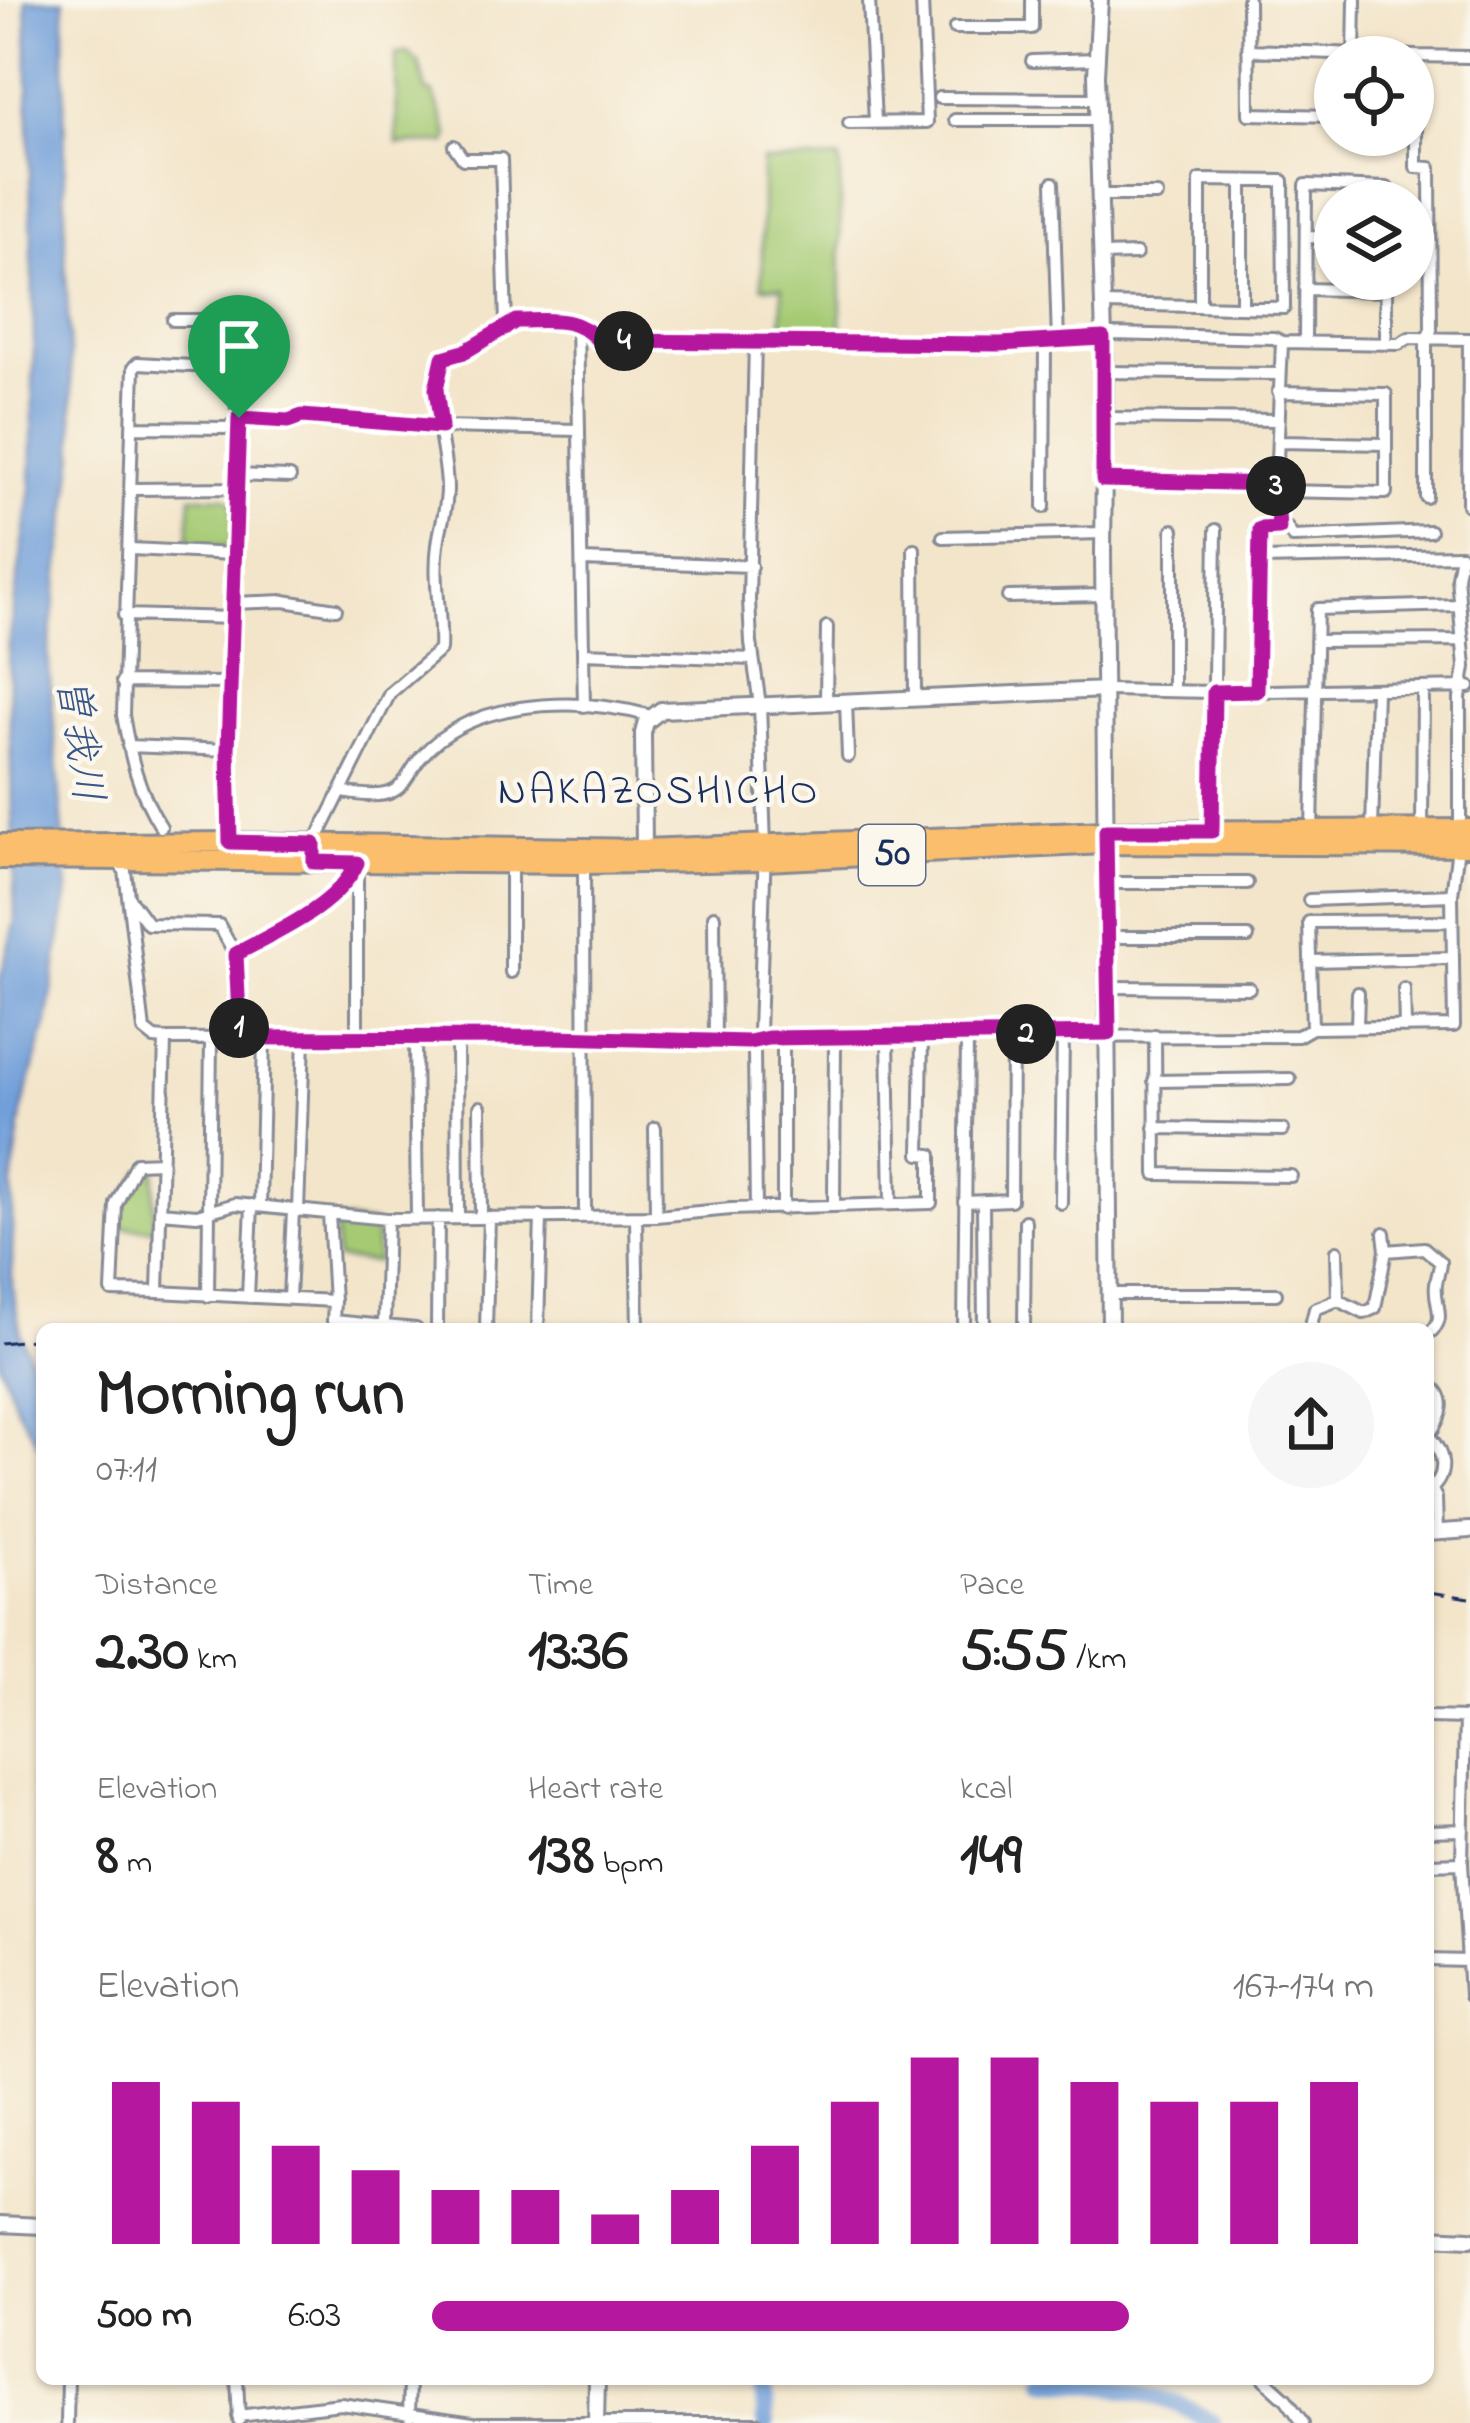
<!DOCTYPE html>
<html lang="en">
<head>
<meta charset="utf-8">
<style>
  body { margin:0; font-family:"Indie Flower","Klee One",sans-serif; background:#f6f6f6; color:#222; height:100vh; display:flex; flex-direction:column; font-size:45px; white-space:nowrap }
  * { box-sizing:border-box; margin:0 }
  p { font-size:39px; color:#767676 }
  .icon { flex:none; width:66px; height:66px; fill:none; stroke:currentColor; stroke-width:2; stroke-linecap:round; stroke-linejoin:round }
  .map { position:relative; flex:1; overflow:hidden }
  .panel { position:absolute; left:36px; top:1323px; width:1398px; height:1062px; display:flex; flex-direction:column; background:#fff; border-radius:18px; box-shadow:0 3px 9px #0004 }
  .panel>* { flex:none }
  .tools { position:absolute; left:1314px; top:36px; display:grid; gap:24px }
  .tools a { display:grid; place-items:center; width:120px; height:120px; border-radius:50%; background:#fff; box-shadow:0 3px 9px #0004; font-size:60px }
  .pin { position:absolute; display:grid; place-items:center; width:102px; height:102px; color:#fff; margin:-123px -51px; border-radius:50% 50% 50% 0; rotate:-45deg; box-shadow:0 0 12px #0007 }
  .pin .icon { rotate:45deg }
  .km { position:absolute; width:60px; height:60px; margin:-30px; border-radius:50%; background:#222; color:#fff; font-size:33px; line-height:60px; text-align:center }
  .round { display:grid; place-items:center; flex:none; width:126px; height:126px; border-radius:63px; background:#f6f6f6 }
  .summary { display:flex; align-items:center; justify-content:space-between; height:204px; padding:0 60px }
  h1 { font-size:66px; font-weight:700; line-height:90px }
  .metrics { display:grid; grid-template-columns:repeat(3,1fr); gap:18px; height:204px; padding:12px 60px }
  .metrics div { display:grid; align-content:center }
  .metrics b { font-size:60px; font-weight:700 }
  .metrics small { font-size:33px; font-weight:400 }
  .metrics p { font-size:33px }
  .chart { height:336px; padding:24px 60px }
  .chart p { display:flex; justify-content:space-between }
  .chart svg { width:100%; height:216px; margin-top:12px; stroke:#b5179e; stroke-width:6 }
  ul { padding:0 60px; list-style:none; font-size:39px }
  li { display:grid; grid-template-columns:192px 144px 1fr; align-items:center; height:90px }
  li i { height:30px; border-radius:15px; background:#b5179e }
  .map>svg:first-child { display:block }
</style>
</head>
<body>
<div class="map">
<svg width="1470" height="2423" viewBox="0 0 1470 2423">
  <rect width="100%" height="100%" fill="#fbf7ec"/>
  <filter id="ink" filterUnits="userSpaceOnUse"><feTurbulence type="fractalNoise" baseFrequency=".00833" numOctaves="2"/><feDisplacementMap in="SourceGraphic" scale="24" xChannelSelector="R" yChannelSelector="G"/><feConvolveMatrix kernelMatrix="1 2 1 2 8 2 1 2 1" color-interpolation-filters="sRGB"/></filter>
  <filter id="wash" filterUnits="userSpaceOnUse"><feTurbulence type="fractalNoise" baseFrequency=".004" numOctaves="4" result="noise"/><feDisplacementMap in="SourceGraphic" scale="48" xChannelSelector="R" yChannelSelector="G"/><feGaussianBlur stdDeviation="2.7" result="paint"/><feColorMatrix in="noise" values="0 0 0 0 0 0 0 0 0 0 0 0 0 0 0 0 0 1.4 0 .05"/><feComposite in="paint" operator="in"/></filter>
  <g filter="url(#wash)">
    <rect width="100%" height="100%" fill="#f3e5ca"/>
    <path fill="#a5ca73" stroke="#607c68" stroke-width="3" d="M 407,52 L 419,62 L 426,91 L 434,94 L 449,136 L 447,143 L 397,144 L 396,53 Z
      M 840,159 L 841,336 L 782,337 L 782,287 L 762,287 L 762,161 Z
      M 191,496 L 224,497 L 233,503 L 232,546 L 188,546 Z
      M 155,1170 L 153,1229 L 119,1227 L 122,1201 L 140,1171 Z
      M 335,1219 L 375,1223 L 377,1262 L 337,1259 Z"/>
    <path fill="#719fd9" stroke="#46679c" stroke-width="3" d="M 26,0 L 64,0 L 65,255 L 75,454 L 48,655 L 68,891 L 47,1022 L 23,1106 L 12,1184 L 12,1286 L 21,1335 L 42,1387 L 42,1451 L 16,1407 L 0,1362 L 0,980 L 15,920 L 8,645 L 31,489 L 34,339 Z"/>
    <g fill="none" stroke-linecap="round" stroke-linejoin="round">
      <path stroke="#719fd9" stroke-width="18" d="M 762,2379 L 766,2423
        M 1046,2379 C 1111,2385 1155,2386 1212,2423"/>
    </g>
  </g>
  <g filter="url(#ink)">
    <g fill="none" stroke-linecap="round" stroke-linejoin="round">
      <defs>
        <path id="minor" d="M 869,0 L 875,122
          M 1248,0 L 1249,114 L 1335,116
          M 955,28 L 1032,28 L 1032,0
          M 1248,50 L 1416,56
          M 1354,57 L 1355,0
          M 1032,61 L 1097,59
          M 939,98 L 1097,99
          M 955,120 L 1098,120
          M 849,123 L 927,122 L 922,0
          M 454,146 L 463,159 L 501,159 L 506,324
          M 1053,183 L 1058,342
          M 1100,195 L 1157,195
          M 1306,237 L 1335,238
          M 1101,255 L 1136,254
          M 1305,289 L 1386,291
          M 1103,304 L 1284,308 L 1283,181 L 1200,180 L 1200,306
          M 1242,307 L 1242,181
          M 173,320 L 217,320 L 230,329 L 234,350 L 229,368
          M 577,323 L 584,706
          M 755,342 L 749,600 L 751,643 L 760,705 L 765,846 L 759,1033 L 754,1051 L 756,1209
          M 1305,342 L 1306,185 L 1387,188 L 1387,201
          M 1386,344 L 1386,279
          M 1105,372 L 1278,374
          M 1105,418 L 1278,420
          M 134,427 L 228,428 L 239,418 L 288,421 L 302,415 L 441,427 L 579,430
          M 1278,442 L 1386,444
          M 236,475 L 290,477
          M 1104,480 L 1276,483 L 1282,342
          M 132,489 L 236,488
          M 1276,491 L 1386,493 L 1386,394 L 1278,392
          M 1426,497 L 1426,340 L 1431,330 L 1430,168 L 1416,167 L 1416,56 L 1470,57
          M 1468,505 L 1469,339
          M 1044,507 L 1045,342
          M 1279,528 L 1287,528 L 1293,537 L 1430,531
          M 943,537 L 1103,533
          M 131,549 L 233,554
          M 914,549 L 915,699
          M 1260,559 L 1260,529 L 1279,528 L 1276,487
          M 582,560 L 751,566
          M 1008,597 L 1103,595
          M 234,603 L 284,601 L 336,609
          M 124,615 L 233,618
          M 1316,641 L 1463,640
          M 583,653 L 753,659
          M 122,682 L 230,683
          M 1106,690 L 1214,692 L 1469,687
          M 1173,691 L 1173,530
          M 1257,691 L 1260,559 L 1461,555 L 1457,577 L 1465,667 L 1460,698 L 1460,830 L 1452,895 L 1454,1026 L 1312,1028
          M 846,702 L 848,756
          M 826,703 L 827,627
          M 128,746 L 228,750
          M 343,792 C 418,806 394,774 440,739 C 495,698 588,698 651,716
          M 161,827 C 138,791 130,756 123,715 L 134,367 L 138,363 L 229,368 L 239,418 L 228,750 L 230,846
          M 1422,829 L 1423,688
          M 1312,830 L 1317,609 L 1459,605
          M 1372,830 L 1376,690
          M 1212,831 L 1216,530
          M 314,845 L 390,693 L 440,650 C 442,615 433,580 438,545 C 440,526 447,509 447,489 C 447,449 425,394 443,358 C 467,352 481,337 502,326 C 531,312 578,317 600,341 L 1000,344 L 1088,340 L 1111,334 L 1274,338 L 1282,342 L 1399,344 L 1409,338 L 1470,339
          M 116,860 L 125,871 L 144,1030 L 154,1038 L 165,1039 L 555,1037 L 749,1043 L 768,1038 C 944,1036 1121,1035 1298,1036 L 1312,1028 L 1309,922 L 1452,921
          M 584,864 L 585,1216
          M 511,865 L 511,972
          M 357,872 L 357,1037
          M 1106,883 L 1247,883
          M 128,897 L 148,924 L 219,925 L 235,954
          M 1309,900 L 1452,895
          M 714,916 L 715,1042
          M 1107,937 L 1248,937
          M 1310,961 L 1453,958
          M 1108,987 L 1249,988
          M 1404,989 L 1405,1027
          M 1357,1027 L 1358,993
          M 1155,1035 L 1156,1174 L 1291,1176
          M 240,1038 L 235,954 C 276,932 337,907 357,863
          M 415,1038 L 417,1218
          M 457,1038 L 458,1217
          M 888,1038 L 891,1203
          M 165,1039 L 158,1292 L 334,1301 L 329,1214
          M 1154,1081 L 1290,1079
          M 480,1107 L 481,1217
          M 655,1128 L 656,1216
          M 1155,1128 L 1283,1130
          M 983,1201 L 984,1329
          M 964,1202 L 1011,1200 L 1012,1033
          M 1061,1203 L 1063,1034
          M 260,1206 L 264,1038
          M 834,1206 L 835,1038
          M 783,1209 L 783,1038
          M 298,1211 L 304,1038
          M 160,1212 L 197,1215 L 235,1204 L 387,1219 L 656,1216 L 731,1209 L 931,1203 L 931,1155 L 920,1154 L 922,1039
          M 636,1217 L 638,1329
          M 1337,1251 L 1338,1300
          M 1386,1251 L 1424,1248 L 1440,1262 C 1440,1269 1437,1276 1436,1284 C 1433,1305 1449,1319 1428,1334
          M 158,1292 L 112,1291 L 116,1204 L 136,1163 L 162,1162
          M 1110,1294 L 1276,1294
          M 208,1296 L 211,1039
          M 248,1297 L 252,1205
          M 289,1298 L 293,1211
          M 1338,1300 L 1364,1313 L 1375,1308 L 1386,1251 L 1384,1233
          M 334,1301 L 333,1321 L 416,1329
          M 384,1324 L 387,1219
          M 437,1329 L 438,1218
          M 486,1329 L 489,1217
          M 538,1329 L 541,1216
          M 964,1329 L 967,1038
          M 1024,1329 L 1025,1221
          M 1310,1329 L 1315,1309 L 1338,1300
          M 1428,1383 C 1450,1398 1442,1416 1429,1435
          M 1428,1435 C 1445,1453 1449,1475 1428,1492
          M 1432,1490 L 1436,1498 L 1437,1532
          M 1428,1717 L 1467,1718
          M 1465,1718 L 1462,1863 L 1470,1996
          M 1428,1831 L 1463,1830
          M 1428,1864 L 1462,1863
          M 1428,1960 L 1468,1961
          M 237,2379 L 239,2420
          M 1264,2379 L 1286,2399 L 1303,2423
          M 238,2416 L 341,2404 L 473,2423
          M 409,2416 L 410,2379
          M 67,2423 L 68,2379
          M 478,2423 L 758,2423"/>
        <path id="tertiary" d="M 1100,0 L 1096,75 L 1105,372 L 1103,553 L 1110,1329
          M 644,849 L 643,733 L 646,722 L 661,710 L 1106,690
          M 1428,1533 L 1470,1530
          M 0,2224 L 42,2226
          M 1428,2237 L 1470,2239
          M 596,2423 L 597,2379"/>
        <path id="primary" d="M 0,844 L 230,842 L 644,849 L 1106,831 L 1470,829
          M 0,859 L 584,864 L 765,861 L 1105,844 L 1470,846"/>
      </defs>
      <use href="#minor" stroke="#878a94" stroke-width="16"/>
      <use href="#tertiary" stroke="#878a94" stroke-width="20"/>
      <use href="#primary" stroke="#878a94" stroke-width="24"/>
      <use href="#minor" stroke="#fff" stroke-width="10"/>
      <use href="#tertiary" stroke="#fff" stroke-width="14"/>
      <use href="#primary" stroke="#fabe6d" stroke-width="18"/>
      <path stroke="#1b2f5e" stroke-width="3" stroke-dasharray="18 9" stroke-linecap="butt" d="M 0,1343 L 42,1339
        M 1428,1592 L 1470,1598"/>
    </g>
  </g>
  <g fill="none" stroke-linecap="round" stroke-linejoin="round" filter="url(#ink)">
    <defs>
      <path id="route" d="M 516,321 C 548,321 576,315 599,341 L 1000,344 L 1103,338 L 1103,480 L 1276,484 L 1279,528 L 1260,529 L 1257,691 L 1214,692 L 1212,831 L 1106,831 L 1109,1033 L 768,1038 L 749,1042 L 555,1037 L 240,1038 L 236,954 C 276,932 337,907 357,863 L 314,862 L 314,844 L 230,842 L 228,750 L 239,418 L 288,421 L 302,416 L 441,427 L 436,389 L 443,358 L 464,352 Z"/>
    </defs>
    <use href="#route" stroke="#fff" stroke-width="24"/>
    <use href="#route" stroke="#b5179e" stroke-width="15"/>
  </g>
  <g text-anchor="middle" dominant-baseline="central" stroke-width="9" stroke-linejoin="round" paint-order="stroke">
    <rect fill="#fbf7ec" stroke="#5e6b89" stroke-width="3" x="859" y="825" width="66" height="60" rx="9"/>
    <g font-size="36" font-weight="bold" fill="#1b2f5e">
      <text x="892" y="855">50</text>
    </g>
    <g font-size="42" font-style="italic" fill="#395689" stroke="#fbf7ec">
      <text transform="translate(78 740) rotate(82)">曽我川</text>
    </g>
    <g font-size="42" letter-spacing="3" fill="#1b2f5e" stroke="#fbf7ec">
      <text x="659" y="792">NAKAZOSHICHO</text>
    </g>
  </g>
</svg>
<div class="tools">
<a><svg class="icon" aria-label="locate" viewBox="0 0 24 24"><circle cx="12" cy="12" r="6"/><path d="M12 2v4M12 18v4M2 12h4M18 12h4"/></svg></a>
<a><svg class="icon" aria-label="layers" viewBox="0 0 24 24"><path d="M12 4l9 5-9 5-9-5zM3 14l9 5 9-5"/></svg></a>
</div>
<div class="pin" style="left:239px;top:418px;background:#1e9e55"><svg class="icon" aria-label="arrive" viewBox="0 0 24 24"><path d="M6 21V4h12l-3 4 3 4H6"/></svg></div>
<b class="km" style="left:239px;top:1028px">1</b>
<b class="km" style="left:1026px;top:1034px">2</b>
<b class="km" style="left:1276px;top:486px">3</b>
<b class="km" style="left:624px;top:341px">4</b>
<section class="panel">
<div class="summary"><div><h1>Morning run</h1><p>07:11</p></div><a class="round"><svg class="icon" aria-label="share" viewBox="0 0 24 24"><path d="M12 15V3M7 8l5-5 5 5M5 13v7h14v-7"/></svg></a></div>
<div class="metrics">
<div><p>Distance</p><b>2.30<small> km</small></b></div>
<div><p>Time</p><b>13:36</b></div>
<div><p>Pace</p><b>5:55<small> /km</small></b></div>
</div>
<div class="metrics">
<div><p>Elevation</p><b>8<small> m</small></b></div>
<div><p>Heart rate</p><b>138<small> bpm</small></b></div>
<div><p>kcal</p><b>149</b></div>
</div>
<div class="chart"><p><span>Elevation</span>167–174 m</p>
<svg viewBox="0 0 160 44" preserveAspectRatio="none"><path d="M5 44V11M15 44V15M25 44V24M35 44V29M45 44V33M55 44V33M65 44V38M75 44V33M85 44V24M95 44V15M105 44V6M115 44V6M125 44V11M135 44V15M145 44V15M155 44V11"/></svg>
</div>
<ul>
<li><b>500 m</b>6:03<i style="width:74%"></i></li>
</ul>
</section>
</div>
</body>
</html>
